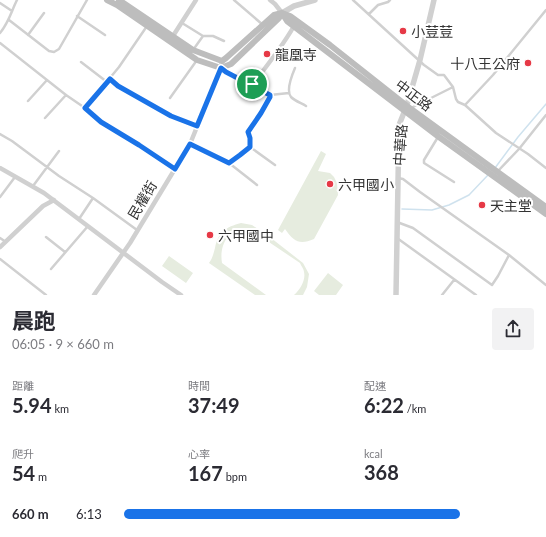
<!DOCTYPE html>
<html lang="zh-TW">
<head>
<meta charset="utf-8">
<style>
  body { margin:0; font-family:Lato,"Noto Sans TC",sans-serif; background:#f2f2f3; color:#2b2b33; height:100vh; display:flex; flex-direction:column; font-size:15px; white-space:nowrap }
  * { box-sizing:border-box; margin:0 }
  p { font-size:13px; color:#7c7c81 }
  .icon { flex:none; width:22px; height:22px; fill:none; stroke:currentColor; stroke-width:2; stroke-linecap:round; stroke-linejoin:round }
  .map { position:relative; height:295px; overflow:hidden }
  .drawer { display:flex; flex-direction:column; background:#fff; flex:1 }
  .drawer>* { flex:none }
  .pin { position:absolute; display:grid; place-items:center; width:34px; height:34px; color:#fff; margin:-17px; border:2px solid #fff; border-radius:50%; box-shadow:0 1px 4px #0007 }
  .round { display:grid; place-items:center; flex:none; width:42px; height:42px; border-radius:4px; background:#f2f2f3 }
  .overview { display:flex; align-items:center; justify-content:space-between; height:68px; padding:0 12px }
  h1 { font-size:22px; font-weight:700; line-height:30px }
  .figures { display:grid; grid-template-columns:repeat(3,1fr); gap:6px; height:68px; padding:4px 12px }
  .figures div { display:grid; align-content:center }
  .figures b { font-size:20px; font-weight:700 }
  .figures small { font-size:11px; font-weight:400 }
  .figures p { font-size:11px }
  ul { padding:0 12px; list-style:none; font-size:13px }
  li { display:grid; grid-template-columns:64px 48px 1fr; align-items:center; height:30px }
  li i { height:10px; border-radius:5px; background:#1a73e8 }
  .map>svg:first-child { display:block }
</style>
</head>
<body>
<div class="map">
<svg width="546" height="295" viewBox="0 0 546 295">
  <rect width="100%" height="100%" fill="#fff"/>
  <path fill="#e6ecdf" d="M 321,151 L 326,154 L 318,171 L 330,173 L 334,177 L 337,183 L 338,195 L 314,239 C 300,245 294,242 285,229 L 282,233 L 278,230 Z
    M 241,223 L 252,225 L 271,238 L 303,263 L 309,274 L 307,287 L 303,295 L 294,295 C 300,290 306,280 304,272 C 304,269 301,266 300,263 L 248,228 C 228,227 219,246 222,263 L 266,295 L 255,295 L 209,263 C 213,257 213,255 215,248 C 218,232 226,227 241,223 Z
    M 169,256 L 193,273 L 186,283 L 162,266 Z
    M 328,273 L 343,285 L 336,295 L 319,295 L 314,291 Z"/>
  <g fill="none" stroke-linecap="round" stroke-linejoin="round">
    <path stroke="#cfe2ee" stroke-width="1.5" d="M 495,168 L 518,137 L 546,104
      M 402,209 L 432,210 L 449,205 L 469,195 L 488,175"/>
    <path stroke="#d0d0d0" stroke-width="2.5" d="M 234,0 L 263,25
      M 353,0 L 424,65 L 438,75 L 444,75 L 453,87 L 456,99 L 458,102 L 465,105 L 496,133 L 528,154 L 546,168
      M 0,3 L 12,11
      M 369,14 L 378,5 L 388,2 L 390,0
      M 77,16 L 105,35
      M 9,20 L 49,51 L 54,52 L 59,49 L 87,0
      M 182,23 L 203,36 L 213,36 L 224,41
      M 0,33 C 9,22 11,12 17,0
      M 28,35 L 44,13
      M 0,43 L 66,95 L 85,108 L 101,122 L 139,145 L 174,169
      M 193,50 L 203,36
      M 81,62 L 107,82
      M 295,68 C 292,75 286,91 291,97 C 295,101 301,103 306,106
      M 110,79 L 118,87 L 171,116 L 197,126
      M 270,95 L 289,93
      M 170,98 L 197,60
      M 28,101 L 47,80
      M 465,105 L 493,75 L 546,10
      M 85,108 L 119,67 L 147,26
      M 411,108 L 453,87
      M 45,118 L 66,95
      M 0,134 L 12,141 L 59,176 L 93,198 L 137,230
      M 438,137 L 424,160 L 424,163 L 454,182
      M 191,144 L 229,163 L 257,185
      M 250,147 L 250,138 L 248,132 L 261,113 L 271,97 L 269,93 L 253,85
      M 250,147 L 275,165
      M 229,163 L 240,155 L 250,147
      M 498,171 L 519,149 L 546,115
      M 398,178 L 403,179 L 420,192 L 509,255 L 546,285
      M 33,186 L 59,151
      M 0,197 L 15,177
      M 79,219 L 93,198
      M 397,222 L 413,228 L 492,285 L 498,276 L 509,255
      M 46,237 L 65,252
      M 0,238 L 6,242
      M 397,238 L 476,295
      M 0,259 L 46,295
      M 51,269 L 88,226
      M 442,295 L 454,280"/>
    <path stroke="#d0d0d0" stroke-width="4.5" d="M 270,0 L 275,4 L 282,13
      M 173,36 L 196,0
      M 221,68 L 226,72 L 252,85 C 267,66 282,47 294,26
      M 0,168 L 44,193 L 162,282 L 181,295
      M 0,247 L 43,206 L 54,200
      M 94,295 L 130,243 L 190,144 L 221,68 L 221,65"/>
    <path stroke="#d0d0d0" stroke-width="5.5" d="M 282,13 L 294,6 L 315,0
      M 396,295 L 399,125 L 407,105 L 420,60 L 434,0"/>
    <path stroke="#bdbdbd" stroke-width="6" d="M 107,0 L 117,5 L 197,60 L 221,68 L 231,64 L 279,18 L 282,13
      M 119,0 L 193,50 L 222,61 L 226,58 L 274,15 L 282,13
      M 282,13 L 287,21 L 439,137 L 546,214
      M 282,13 L 290,16 L 330,45 L 411,109 L 546,207"/>
  </g>
  <g fill="none" stroke-linecap="round" stroke-linejoin="round">
    <defs>
      <path id="route" d="M 221,68 L 226,72 L 268,94 L 270,95 L 270,97 L 261,113 L 248,132 L 250,138 L 250,147 L 240,155 L 229,163 L 190,144 L 175,169 L 139,145 L 101,122 L 85,108 L 110,79 L 118,86 L 171,116 L 197,126 Z"/>
    </defs>
    <use href="#route" stroke="#fff" stroke-width="8"/>
    <use href="#route" stroke="#1a73e8" stroke-width="5"/>
  </g>
  <g fill="#e63946" stroke="#fff" stroke-width="1.5">
    <circle cx="403" cy="31" r="4"/>
    <circle cx="267" cy="54" r="4"/>
    <circle cx="528" cy="63" r="4"/>
    <circle cx="330" cy="184" r="4"/>
    <circle cx="482" cy="205" r="4"/>
    <circle cx="210" cy="235" r="4"/>
  </g>
  <g text-anchor="middle" dominant-baseline="central" stroke-width="4" stroke-linejoin="round" paint-order="stroke">
    <g font-size="14" fill="#333" stroke="#fff" text-anchor="start">
      <text x="411" y="31">小荳荳</text>
      <text x="275" y="54">龍凰寺</text>
      <text x="520" y="63" text-anchor="end">十八王公府</text>
      <text x="338" y="184">六甲國小</text>
      <text x="490" y="205">天主堂</text>
      <text x="218" y="235">六甲國中</text>
    </g>
    <g font-size="14" fill="#333" stroke="#fff">
      <text transform="translate(414 95) rotate(37)">中正路</text>
      <text transform="translate(400 145) rotate(-86)">中華路</text>
      <text transform="translate(142 200) rotate(-59)">民權街</text>
    </g>
  </g>
</svg>
<div class="pin" style="left:252px;top:84px;background:#1e9e55"><svg class="icon" aria-label="arrive" viewBox="0 0 24 24"><path d="M6 21V4h12l-3 4 3 4H6"/></svg></div>
</div>
<section class="drawer">
<div class="overview"><div><h1>晨跑</h1><p>06:05 · 9 × 660 m</p></div><a class="round"><svg class="icon" aria-label="share" viewBox="0 0 24 24"><path d="M12 15V3M7 8l5-5 5 5M5 13v7h14v-7"/></svg></a></div>
<div class="figures">
<div><p>距離</p><b>5.94<small> km</small></b></div>
<div><p>時間</p><b>37:49</b></div>
<div><p>配速</p><b>6:22<small> /km</small></b></div>
</div>
<div class="figures">
<div><p>爬升</p><b>54<small> m</small></b></div>
<div><p>心率</p><b>167<small> bpm</small></b></div>
<div><p>kcal</p><b>368</b></div>
</div>
<ul>
<li><b>660 m</b>6:13<i style="width:82%"></i></li>
</ul>
</section>
</body>
</html>
